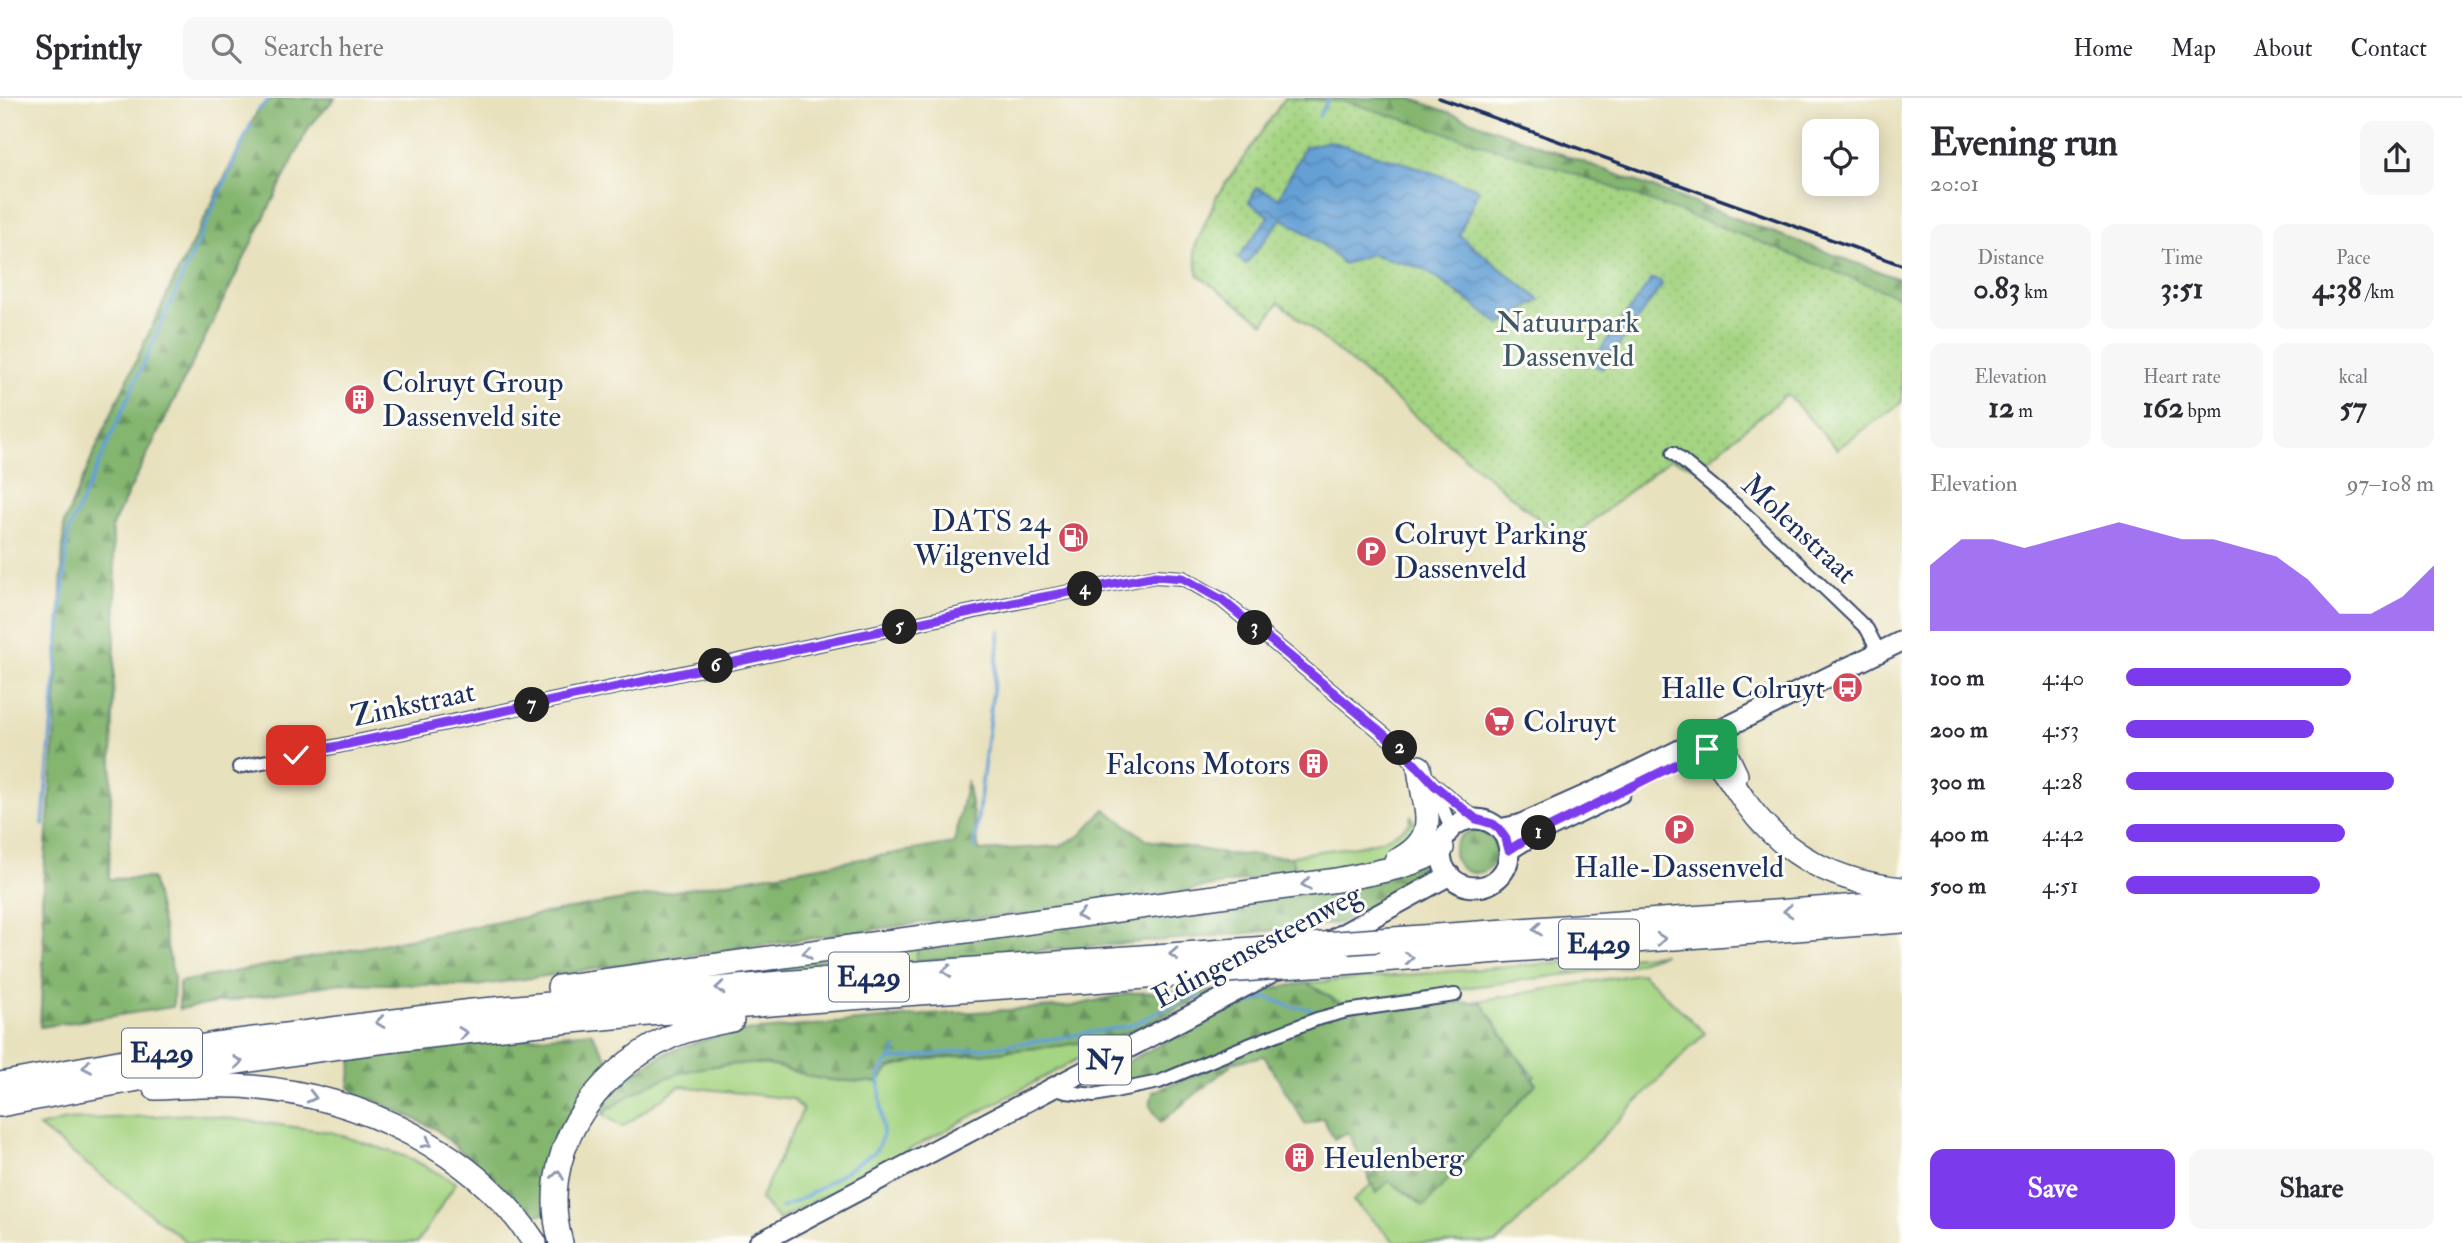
<!DOCTYPE html>
<html lang="en">
<head>
<meta charset="utf-8">
<style>
  body { margin:0; font-family:"IM FELL Double Pica",serif; background:#f7f7f7; color:#2b2b33; height:100vh; display:flex; flex-direction:column; font-size:26px; white-space:nowrap }
  * { box-sizing:border-box; margin:0 }
  p { font-size:23px; color:#7c7c81 }
  .icon { flex:none; width:38px; height:38px; fill:none; stroke:currentColor; stroke-width:2; stroke-linecap:round; stroke-linejoin:round }
  .map { position:relative; flex:1; overflow:hidden }
  .sheet { display:flex; flex-direction:column; background:#fff; width:560px }
  .sheet>* { flex:none }
  .fabs { position:absolute; left:1802px; top:21px; display:grid; gap:14px }
  .fabs a { display:grid; place-items:center; width:77px; height:77px; border-radius:14px; background:#fff; box-shadow:0 4px 18px #0003; font-size:35px }
  .pin { position:absolute; display:grid; place-items:center; width:60px; height:60px; color:#fff; margin:-30px; border-radius:14px; box-shadow:0 4px 10px #0006 }
  .km { position:absolute; width:35px; height:35px; margin:-18px; border-radius:50%; background:#222; color:#fff; font-size:19px; line-height:35px; text-align:center }
  .round { display:grid; place-items:center; flex:none; width:74px; height:74px; border-radius:14px; background:#f7f7f7 }
  .overview { display:flex; align-items:center; justify-content:space-between; height:119px; padding:0 28px }
  h1 { font-size:38px; font-weight:700; line-height:52px }
  .stats { display:grid; grid-template-columns:repeat(3,1fr); gap:10px; height:119px; padding:7px 28px }
  .stats div { display:grid; align-content:center; border-radius:14px; background:#f7f7f7; text-align:center }
  .stats b { font-size:30px; font-weight:700 }
  .stats small { font-size:19px; font-weight:400 }
  .stats p { font-size:19px }
  .chart { height:196px; padding:14px 28px }
  .chart p { display:flex; justify-content:space-between }
  .chart svg { width:100%; height:126px; margin-top:7px; fill:#7c3aed; opacity:.7 }
  .cta { display:flex; gap:14px; margin-top:auto; padding:14px 28px }
  .cta a { flex:1; height:80px; border-radius:14px; background:#7c3aed; color:#fff; font-size:28px; font-weight:700; line-height:80px; text-align:center }
  .cta a+a { background:#f7f7f7; color:#2b2b33 }
  ul { padding:0 28px; list-style:none; font-size:23px }
  li { display:grid; grid-template-columns:112px 84px 1fr; align-items:center; height:52px }
  li i { height:18px; border-radius:9px; background:#7c3aed }
  header { display:flex; align-items:center; gap:42px; box-sizing:border-box; height:98px; padding:0 35px; background:#fff; border-bottom:2px solid #e1e1e2 }
  header strong { font-size:33px }
  nav { display:flex; gap:38px; margin-inline-start:auto; font-size:24px }
  .search { width:490px; height:63px; background:#f7f7f7; display:flex; align-items:center; gap:18px; box-sizing:border-box; padding:0 24px; border-radius:14px; color:#7c7c81; font-size:26px }
  main { display:flex; flex:1; min-height:0 }
  .map>svg:first-child { display:block }
</style>
</head>
<body>
<header>
<strong>Sprintly</strong>
<div class="search"><svg class="icon" aria-label="search" viewBox="0 0 24 24"><circle cx="10" cy="10" r="6"/><path d="M15 15l6 6"/></svg>Search here</div>
<nav><a>Home</a><a>Map</a><a>About</a><a>Contact</a></nav>
</header>
<main>
<div class="map">
<svg width="1902" height="1145" viewBox="0 0 1902 1145">
  <defs>
    <pattern id="forest-firs" width="22" height="20" patternUnits="userSpaceOnUse" patternTransform="scale(1.75)"><rect width="22" height="20" fill="#84b670"/><path d="M5 1l3.5 6h-7zM16 11l3.5 6h-7z" fill="#6b945f"/></pattern>
    <pattern id="park-dots" width="8" height="8" patternUnits="userSpaceOnUse" patternTransform="scale(1.75)"><rect width="8" height="8" fill="#a5d482"/><path d="M2 2h.1M6 6h.1" fill="none" stroke="#8db673" stroke-width="1.8" stroke-linecap="round"/></pattern>
    <pattern id="water-waves" width="16" height="10" patternUnits="userSpaceOnUse" patternTransform="scale(1.75)"><rect width="16" height="10" fill="#65a0d5"/><path d="M0 5q4-4 8 0t8 0" fill="none" stroke="#5283b0"/></pattern>
  </defs>
  <rect width="100%" height="100%" fill="#fdfcf7"/>
  <filter id="ink" filterUnits="userSpaceOnUse"><feTurbulence type="fractalNoise" baseFrequency=".0143" numOctaves="2"/><feDisplacementMap in="SourceGraphic" scale="14" xChannelSelector="R" yChannelSelector="G"/><feConvolveMatrix kernelMatrix="1 2 1 2 8 2 1 2 1" color-interpolation-filters="sRGB"/></filter>
  <filter id="wash" filterUnits="userSpaceOnUse"><feTurbulence type="fractalNoise" baseFrequency=".00686" numOctaves="4" result="noise"/><feDisplacementMap in="SourceGraphic" scale="28" xChannelSelector="R" yChannelSelector="G"/><feGaussianBlur stdDeviation="1.57" result="paint"/><feColorMatrix in="noise" values="0 0 0 0 0 0 0 0 0 0 0 0 0 0 0 0 0 1.4 0 .05"/><feComposite in="paint" operator="in"/></filter>
  <g filter="url(#wash)">
    <rect width="100%" height="100%" fill="#e8e1bd"/>
    <path fill="#a5d482" stroke="#608270" stroke-width="2" d="M 1411,717 L 1414,725 L 1418,728 L 1414,742 L 1382,763 L 1348,770 L 1299,776 L 1291,759 C 1332,746 1375,756 1410,725 Z
      M 918,847 L 916,863 L 669,888 L 669,884 Z
      M 1664,856 L 1623,869 L 1342,906 L 1307,885 Z
      M 1642,875 L 1705,935 L 1497,1145 L 1396,1145 L 1353,1103 L 1388,1071 L 1421,1098 L 1535,978 L 1466,905 Z
      M 1124,936 L 779,1122 L 760,1101 L 803,1012 L 793,1001 L 680,988 L 622,1029 L 603,1016 C 650,980 700,963 759,966 C 780,967 798,976 817,980 C 836,984 858,983 877,984 L 890,970 L 920,962 L 1066,947 Z
      M 197,1016 L 331,1034 L 410,1060 L 456,1085 L 417,1145 L 188,1145 L 39,1029 L 66,1022 Z"/>
    <path fill="url(#forest-firs)" stroke="#507267" stroke-width="2" d="M 271,0 L 335,0 L 309,29 L 112,428 L 116,497 L 109,781 L 152,780 L 174,880 L 173,909 L 40,929 L 44,847 L 42,802 L 55,630 L 64,425 L 107,325 L 174,182 L 258,12 Z
      M 1305,0 L 1410,0 L 1902,182 L 1902,208 Z
      M 967,682 L 979,753 L 1059,748 L 1080,738 L 1105,711 L 1147,742 L 1227,756 L 1291,759 L 1297,774 L 1058,814 L 926,824 L 475,888 L 341,885 L 179,911 L 179,884 L 541,816 L 954,745 Z
      M1454 754a21 21 0 1 1 42 0a21 21 0 1 1-42 0Z
      M 1429,765 L 1425,777 L 1339,825 L 1237,836 L 916,863 L 918,847 Z
      M 1307,885 L 1342,906 L 1481,904 L 1536,986 L 1424,1108 L 1389,1083 L 1376,1095 L 1348,1034 L 1334,1041 L 1323,1020 L 1306,1027 L 1264,958 L 1230,965 L 1230,968 L 1161,1024 L 1150,1008 L 1153,994 L 1210,970 L 1148,982 L 1091,990 L 1088,984 L 1268,891 Z
      M 1216,893 L 1124,936 L 1066,947 L 920,962 L 890,970 L 877,984 C 858,983 836,984 817,980 C 798,976 780,967 759,966 C 700,963 650,980 603,1016 L 600,1009 L 617,987 L 665,955 L 726,935 L 925,917 L 1073,908 L 1130,895 Z
      M 591,934 L 609,963 L 559,1033 L 546,1115 L 533,1118 L 436,1031 L 372,1001 L 361,1000 L 349,989 L 353,957 Z"/>
    <path fill="url(#park-dots)" stroke="#608270" stroke-width="2" d="M 1285,0 L 1348,4 L 1573,75 L 1737,135 L 1902,200 L 1902,304 L 1837,351 L 1787,296 L 1698,370 L 1670,361 L 1566,444 L 1279,204 L 1264,225 L 1199,178 L 1194,151 L 1217,98 Z"/>
    <path fill="url(#water-waves)" stroke="#40689a" stroke-width="2" d="M 1329,43 L 1405,65 L 1479,91 L 1459,137 L 1540,202 L 1501,227 L 1424,171 L 1371,156 L 1344,166 L 1319,144 L 1282,120 L 1246,166 L 1238,160 L 1269,118 L 1249,104 L 1257,89 L 1279,100 L 1304,49 Z
      M 1652,181 L 1660,183 L 1662,187 L 1602,271 L 1591,266 L 1594,260 Z"/>
    <g fill="none" stroke-linecap="round" stroke-linejoin="round">
      <path stroke="#65a0d5" stroke-width="3.5" d="M 258,12 L 271,0
        M 1319,18 L 1329,0
        M 43,727 L 68,434 L 251,26
        M 974,751 L 1000,533
        M 1232,905 L 1248,906 L 1266,899 L 1290,908 L 1311,911
        M 891,962 L 1045,942 L 1129,928 L 1189,899 L 1204,901
        M 781,1110 L 807,1098 L 876,1053 L 883,1037 L 879,977 L 897,951"/>
    </g>
  </g>
  <g filter="url(#ink)">
    <g fill="none" stroke-linecap="round" stroke-linejoin="round">
      <defs>
        <path id="street" d="M 1673,355 L 1738,409 L 1821,487 L 1867,531 L 1879,554
          M 239,669 L 1027,502 L 1156,478 L 1183,480 L 1222,502 L 1398,648 L 1434,687 L 1476,721
          M 1434,687 L 1451,731
          M 1053,990 L 1066,994 L 1095,997 L 1159,984 L 1241,950 L 1317,921 L 1347,913 L 1455,897"/>
        <path id="primary" d="M1441 755a34 34 0 1 1 68 0a34 34 0 1 1-68 0Z
          M 1499,731 L 1519,727 L 1602,690 L 1902,543
          M 1509,752 L 1528,740 L 1620,695
          M 1328,844 L 1450,777
          M 759,1145 L 1280,870"/>
        <path id="highway" d="M 1725,642 L 1726,656 L 1736,677
          M 1695,643 C 1717,658 1731,684 1746,705 C 1785,759 1837,784 1902,791
          M 1396,763 C 1444,738 1423,711 1419,669
          M 1379,842 L 1902,805
          M 1341,865 L 1902,823
          M 559,889 L 1337,782 C 1373,774 1411,771 1442,750
          M 0,986 L 215,946 L 472,913 L 780,885 L 1267,850
          M 155,990 C 187,989 219,986 251,989 C 359,998 474,1052 535,1145
          M 0,1007 C 108,986 215,966 324,951 C 624,911 926,896 1227,873
          M 561,1145 C 536,1058 592,975 670,939 C 689,930 712,926 732,922"/>
      </defs>
      <use href="#street" stroke="#3a4a6c" stroke-width="16"/>
      <use href="#primary" stroke="#3a4a6c" stroke-width="23"/>
      <use href="#highway" stroke="#3a4a6c" stroke-width="26"/>
      <use href="#street" stroke="#fff" stroke-width="12"/>
      <use href="#primary" stroke="#fff" stroke-width="19"/>
      <use href="#highway" stroke="#fff" stroke-width="23"/>
      <path stroke="#1b2f5e" stroke-width="3.5" d="M 1439,0 L 1902,167"/>
      <defs>
        <path id="highway-bridge" d="M 1267,850 L 1379,842
          M 1227,873 L 1341,865"/>
      </defs>
      <use href="#highway-bridge" stroke="#3a4a6c" stroke-width="26" stroke-linecap="butt"/>
      <use href="#highway-bridge" stroke="#fff" stroke-width="23"/>
    </g>
    <defs><path id="oneway-chevron" d="M-2-3.5L2.5 0L-2 3.5" fill="none" stroke-width="1.6" stroke-linecap="round" stroke-linejoin="round" transform="scale(1.75)"/></defs>
    <g stroke="#8d97ae">
      <use href="#oneway-chevron" transform="translate(1306 786) rotate(172)"/>
      <use href="#oneway-chevron" transform="translate(1788 813) rotate(176)"/>
      <use href="#oneway-chevron" transform="translate(1081 817) rotate(172)"/>
      <use href="#oneway-chevron" transform="translate(1537 831) rotate(176)"/>
      <use href="#oneway-chevron" transform="translate(1661 841) rotate(-4)"/>
      <use href="#oneway-chevron" transform="translate(807 855) rotate(172)"/>
      <use href="#oneway-chevron" transform="translate(1174 856) rotate(176)"/>
      <use href="#oneway-chevron" transform="translate(1409 860) rotate(-4)"/>
      <use href="#oneway-chevron" transform="translate(947 873) rotate(176)"/>
      <use href="#oneway-chevron" transform="translate(720 890) rotate(175)"/>
      <use href="#oneway-chevron" transform="translate(380 924) rotate(173)"/>
      <use href="#oneway-chevron" transform="translate(463 935) rotate(-7)"/>
      <use href="#oneway-chevron" transform="translate(238 964) rotate(-8)"/>
      <use href="#oneway-chevron" transform="translate(87 969) rotate(169)"/>
      <use href="#oneway-chevron" transform="translate(312 999) rotate(14)"/>
      <use href="#oneway-chevron" transform="translate(427 1045) rotate(30)"/>
      <use href="#oneway-chevron" transform="translate(558 1077) rotate(-81)"/>
    </g>
  </g>
  <g fill="none" stroke-linecap="round" stroke-linejoin="round" filter="url(#ink)">
    <defs>
      <path id="route" d="M 296,657 L 1027,502 L 1156,478 L 1183,480 L 1222,502 L 1398,648 L 1434,687 L 1476,721 L 1493,726 L 1499,731 L 1506,741 L 1509,752 L 1528,740 L 1707,651"/>
    </defs>
    <use href="#route" stroke="#fff" stroke-width="14"/>
    <use href="#route" stroke="#7c3aed" stroke-width="9"/>
  </g>
  <defs>
    <symbol id="building-disc" viewBox="-11 -11 22 22"><circle r="9.5" fill="#d1495b" stroke="#fdfcf7"/><path d="M-4-6H4V6H1V3H-1V6H-4ZM-2.5-4.3h1.7v1.8h-1.7ZM.8-4.3h1.7v1.8H.8ZM-2.5-1h1.7V.8h-1.7ZM.8-1h1.7V.8H.8Z" fill="#fff"/></symbol>
    <symbol id="fuel-disc" viewBox="-11 -11 22 22"><circle r="9.5" fill="#d1495b" stroke="#fdfcf7"/><path d="M-5.5-6h7V0h2V4h1.3V-2.5L3-4.5l.8-.8L6-3V5H2.5V1h-1V6h-7ZM-4.2-4.7v3.2H.2V-4.7Z" fill="#fff"/></symbol>
    <symbol id="parking-disc" viewBox="-11 -11 22 22"><circle r="9.5" fill="#d1495b" stroke="#fdfcf7"/><path d="M-3.5-5.5H1a3.5 3.5 0 0 1 0 7H-1V5.5H-3.5ZM-1-3.4V-.6H.8a1.4 1.4 0 0 0 0-2.8Z" fill="#fff"/></symbol>
    <symbol id="bus-disc" viewBox="-11 -11 22 22"><circle r="9.5" fill="#d1495b" stroke="#fdfcf7"/><path d="M-5-6H5V4H4V6H2V4H-2V6H-4V4H-5ZM-3.5-4V0h7V-4ZM-3.5 1.2v1.5H-2V1.2ZM2 1.2v1.5H3.5V1.2Z" fill="#fff"/></symbol>
    <symbol id="supermarket-disc" viewBox="-11 -11 22 22"><circle r="9.5" fill="#d1495b" stroke="#fdfcf7"/><path d="M-6-5.5h2.5l.6 2H6L4.5 2H-2.5L-4.4-4H-6ZM-1.5 3.2a1.3 1.3 0 1 0 .1 0ZM3 3.2a1.3 1.3 0 1 0 .1 0Z" fill="#fff"/></symbol>
  </defs>
  <g fill-rule="evenodd">
    <use href="#building-disc" x="342" y="284" width="35" height="35"/>
    <use href="#fuel-disc" x="1056" y="422" width="35" height="35"/>
    <use href="#parking-disc" x="1354" y="436" width="35" height="35"/>
    <use href="#bus-disc" x="1830" y="572" width="35" height="35"/>
    <use href="#supermarket-disc" x="1482" y="606" width="35" height="35"/>
    <use href="#building-disc" x="1296" y="648" width="35" height="35"/>
    <use href="#parking-disc" x="1662" y="714" width="35" height="35"/>
    <use href="#building-disc" x="1282" y="1042" width="35" height="35"/>
  </g>
  <g text-anchor="middle" dominant-baseline="central" stroke-width="6" stroke-linejoin="round" paint-order="stroke">
    <g fill="#fdfcf7" stroke="#5f6c8c" stroke-width="2">
      <rect x="1559" y="821.5" width="80" height="49" rx="5"/>
      <rect x="829" y="854.5" width="80" height="49" rx="5"/>
      <rect x="122" y="930.5" width="80" height="49" rx="5"/>
      <rect x="1079" y="937.5" width="52" height="49" rx="5"/>
    </g>
    <g font-size="28" font-weight="bold" fill="#1b2f5e">
      <text x="1599" y="846">E429</text>
      <text x="869" y="879">E429</text>
      <text x="162" y="955">E429</text>
      <text x="1105" y="962">N7</text>
    </g>
    <g font-size="30" fill="#3e5867" stroke="#fdfcf7">
      <text x="1568" y="224">Natuurpark<tspan x="1568" dy="34">Dassenveld</tspan></text>
    </g>
    <g font-size="30" fill="#1b2f5e" stroke="#fdfcf7" text-anchor="start">
      <text x="382" y="284">Colruyt Group<tspan x="382" dy="34">Dassenveld site</tspan></text>
      <text x="1050" y="423" text-anchor="end">DATS 24<tspan x="1050" dy="34">Wilgenveld</tspan></text>
      <text x="1394" y="436">Colruyt Parking<tspan x="1394" dy="34">Dassenveld</tspan></text>
      <text x="1825" y="590" text-anchor="end">Halle Colruyt</text>
      <text x="1523" y="624">Colruyt</text>
      <text x="1290" y="666" text-anchor="end">Falcons Motors</text>
      <text x="1679" y="769" text-anchor="middle">Halle-Dassenveld</text>
      <text x="1323" y="1060">Heulenberg</text>
    </g>
    <g font-size="30" fill="#1b2f5e" stroke="#fdfcf7">
      <text transform="translate(1799 431) rotate(43)">Molenstraat</text>
      <text transform="translate(413 606) rotate(-12)">Zinkstraat</text>
      <text transform="translate(1257 848) rotate(-28)">Edingensesteenweg</text>
    </g>
  </g>
</svg>
<div class="fabs">
<a><svg class="icon" aria-label="locate" viewBox="0 0 24 24"><circle cx="12" cy="12" r="6"/><path d="M12 2v4M12 18v4M2 12h4M18 12h4"/></svg></a>
</div>
<div class="pin" style="left:1707px;top:651px;background:#1e9e55"><svg class="icon" aria-label="arrive" viewBox="0 0 24 24"><path d="M6 21V4h12l-3 4 3 4H6"/></svg></div>
<div class="pin" style="left:296px;top:657px;background:#d93025"><svg class="icon" aria-label="check" viewBox="0 0 24 24"><path d="M5 12l5 5 9-10"/></svg></div>
<b class="km" style="left:1539px;top:735px">1</b>
<b class="km" style="left:1400px;top:650px">2</b>
<b class="km" style="left:1255px;top:530px">3</b>
<b class="km" style="left:1085px;top:491px">4</b>
<b class="km" style="left:900px;top:529px">5</b>
<b class="km" style="left:716px;top:568px">6</b>
<b class="km" style="left:532px;top:607px">7</b>
</div>
<section class="sheet">
<div class="overview"><div><h1>Evening run</h1><p>20:01</p></div><a class="round"><svg class="icon" aria-label="share" viewBox="0 0 24 24"><path d="M12 15V3M7 8l5-5 5 5M5 13v7h14v-7"/></svg></a></div>
<div class="stats">
<div><p>Distance</p><b>0.83<small> km</small></b></div>
<div><p>Time</p><b>3:51</b></div>
<div><p>Pace</p><b>4:38<small> /km</small></b></div>
</div>
<div class="stats">
<div><p>Elevation</p><b>12<small> m</small></b></div>
<div><p>Heart rate</p><b>162<small> bpm</small></b></div>
<div><p>kcal</p><b>57</b></div>
</div>
<div class="chart"><p><span>Elevation</span>97–108 m</p>
<svg viewBox="0 0 160 44" preserveAspectRatio="none"><path d="M0 44V21L10 12L20 12L30 15L40 12L50 9L60 6L70 9L80 12L90 12L100 15L110 18L120 26L130 38L140 38L150 32L160 21V44z"/></svg>
</div>
<ul>
<li><b>100 m</b>4:40<i style="width:73%"></i></li>
<li><b>200 m</b>4:53<i style="width:61%"></i></li>
<li><b>300 m</b>4:28<i style="width:87%"></i></li>
<li><b>400 m</b>4:42<i style="width:71%"></i></li>
<li><b>500 m</b>4:51<i style="width:63%"></i></li>
</ul>
<div class="cta"><a>Save</a><a>Share</a></div>
</section>
</main>
</body>
</html>
